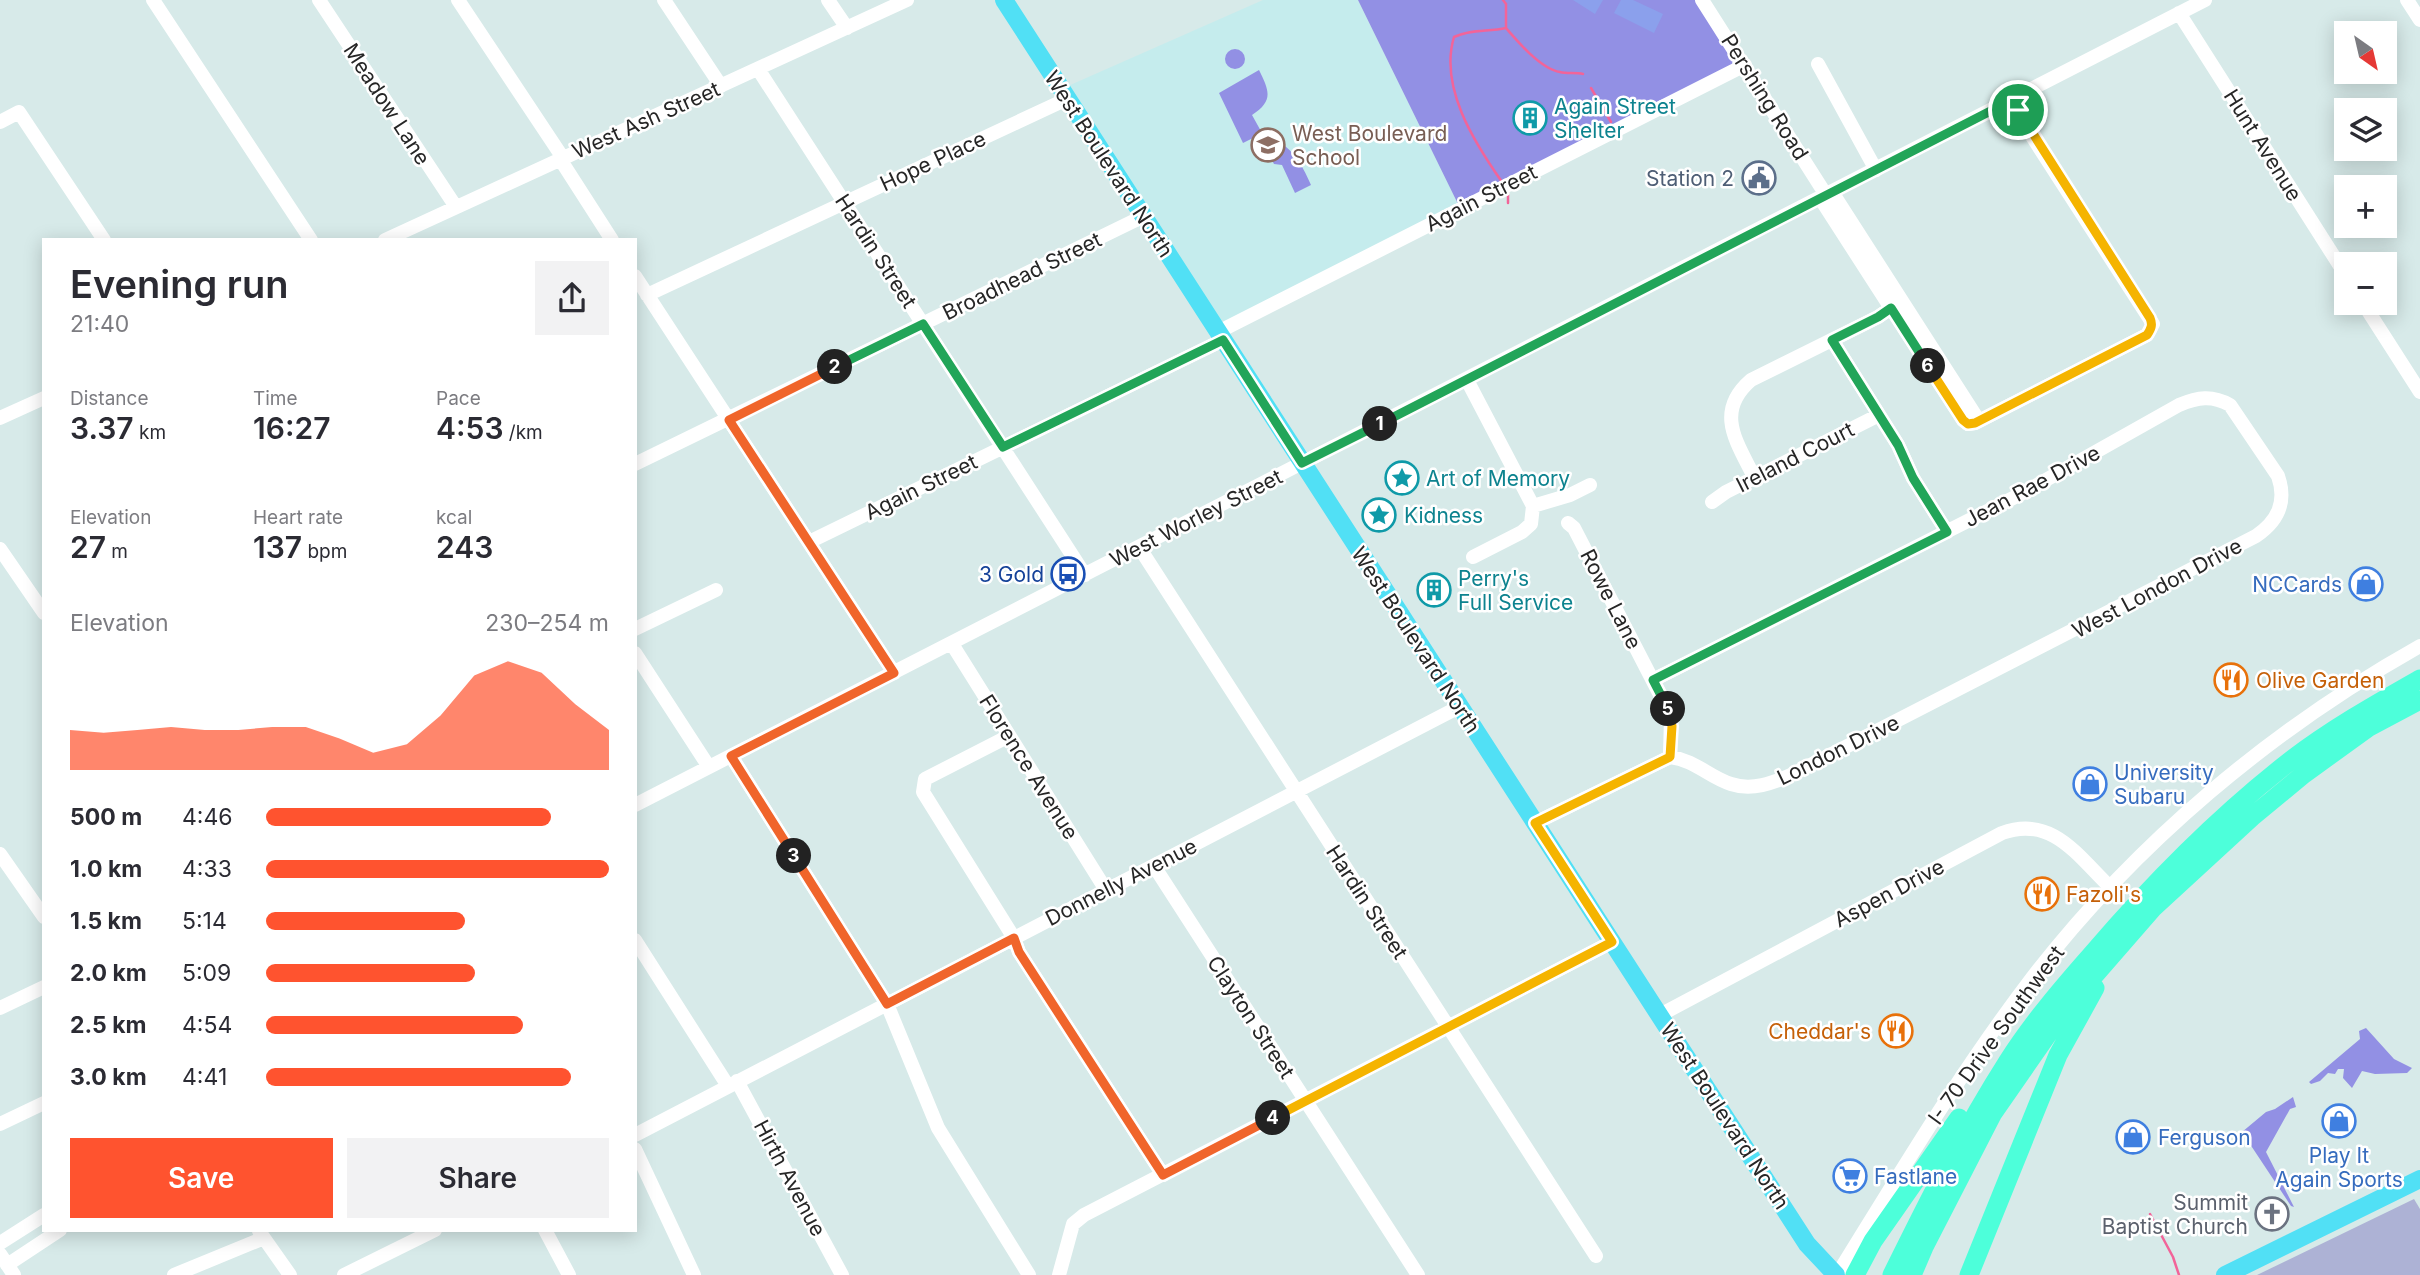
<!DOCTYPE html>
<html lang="en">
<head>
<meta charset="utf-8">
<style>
  body { margin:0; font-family:Inter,sans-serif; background:#f2f2f3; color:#2b2b33; height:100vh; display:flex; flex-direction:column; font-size:26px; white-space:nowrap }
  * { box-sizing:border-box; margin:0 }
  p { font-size:23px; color:#7c7c81 }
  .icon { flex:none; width:38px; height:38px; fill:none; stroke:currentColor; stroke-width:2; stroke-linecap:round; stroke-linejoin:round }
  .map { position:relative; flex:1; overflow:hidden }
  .details { position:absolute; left:42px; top:238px; width:595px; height:994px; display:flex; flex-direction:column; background:#fff; border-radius:0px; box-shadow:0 4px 18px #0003 }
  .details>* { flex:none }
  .needle { width:46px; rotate:146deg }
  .tools { position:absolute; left:2334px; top:21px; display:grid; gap:14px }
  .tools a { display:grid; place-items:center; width:63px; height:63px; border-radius:0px; background:#fff; box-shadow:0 4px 18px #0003; font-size:35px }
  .pin { position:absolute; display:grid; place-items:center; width:60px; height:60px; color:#fff; margin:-30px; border:4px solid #fff; border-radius:50%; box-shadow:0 2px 7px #0007 }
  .km { position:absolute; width:35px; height:35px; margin:-18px; border-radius:50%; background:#222; color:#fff; font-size:19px; line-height:35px; text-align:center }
  .round { display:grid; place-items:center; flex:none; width:74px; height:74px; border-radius:0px; background:#f2f2f3 }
  .overview { display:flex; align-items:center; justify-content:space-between; height:119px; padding:0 28px }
  h1 { font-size:38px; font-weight:600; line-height:52px }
  .metrics { display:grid; grid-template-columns:repeat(3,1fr); gap:10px; height:119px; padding:7px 28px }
  .metrics div { display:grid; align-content:center }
  .metrics b { font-size:30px; font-weight:600 }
  .metrics small { font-size:19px; font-weight:400 }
  .metrics p { font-size:19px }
  .chart { height:196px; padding:14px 28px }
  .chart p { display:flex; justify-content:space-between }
  .chart svg { width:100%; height:126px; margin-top:7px; fill:#ff532f; opacity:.7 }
  .button { display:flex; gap:14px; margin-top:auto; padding:14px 28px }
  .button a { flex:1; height:80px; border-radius:0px; background:#ff532f; color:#fff; font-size:28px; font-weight:600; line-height:80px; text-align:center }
  .button a+a { background:#f2f2f3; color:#2b2b33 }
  ul { padding:0 28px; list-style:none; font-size:23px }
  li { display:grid; grid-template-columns:112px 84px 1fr; align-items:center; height:52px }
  li i { height:18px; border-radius:9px; background:#ff532f }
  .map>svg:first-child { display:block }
</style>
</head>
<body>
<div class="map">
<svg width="2420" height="1275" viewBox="0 0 2420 1275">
  <rect width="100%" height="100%" fill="#d7eae9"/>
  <path fill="#c5eced" d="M 1263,0 L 1358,0 L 1458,204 L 1223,323 L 1068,86 Z"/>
  <path fill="#9290e4" d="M 1358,0 L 1695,0 L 1735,63 L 1458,204 Z
    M1225 59a10 10 0 1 1 20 0a10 10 0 1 1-20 0Z
    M 1259,70 C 1270,92 1273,101 1252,115 L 1262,133 L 1267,131 L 1275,144 L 1279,142 C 1295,151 1304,169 1311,185 L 1295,193 L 1282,165 L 1274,164 L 1268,153 L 1263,152 L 1255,137 L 1243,143 L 1219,93 Z
    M 2366,1028 L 2394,1059 L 2412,1068 L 2407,1073 L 2375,1074 L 2362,1071 L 2352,1088 L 2343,1078 L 2344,1069 L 2338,1069 L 2335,1074 L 2328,1073 L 2320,1081 L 2311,1084 L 2309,1082 L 2360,1039 L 2359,1031 Z
    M 2293,1097 L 2296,1107 L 2290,1109 L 2266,1152 L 2294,1207 L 2291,1206 L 2242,1132 L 2266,1112 L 2275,1109 Z"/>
  <path fill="#adb2d5" d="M 2414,1199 L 2420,1209 L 2420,1275 L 2257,1275 Z"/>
  <path fill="#8ba0ec" d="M 1573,0 L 1603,0 L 1595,14 Z
    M 1621,0 L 1633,0 L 1663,14 L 1654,33 L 1614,13 Z"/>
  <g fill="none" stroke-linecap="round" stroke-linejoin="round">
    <path stroke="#f26499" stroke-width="2.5" d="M 1503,0 L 1506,4 L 1506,28 C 1518,42 1541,69 1560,72 C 1567,74 1576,72 1583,74
      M 1591,88 L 1611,122
      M 1502,182 C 1474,142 1439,87 1454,37 C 1471,29 1488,32 1506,28
      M 1508,193 L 1508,203
      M 2150,1214 L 2173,1257 L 2179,1275"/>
    <path stroke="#fff" stroke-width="14" d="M 153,0 L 311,240
      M 319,0 L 456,207
      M 458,0 L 563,158
      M 664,0 L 721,86
      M 828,0 L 847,28
      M 1702,0 L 1826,195
      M 2407,0 L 2420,20
      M 2179,13 L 2347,277
      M 1818,64 L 1876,170
      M 758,69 L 1085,575
      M 0,122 L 19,112 L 104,240
      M 560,159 L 612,240
      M 1832,192 L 1979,421
      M 1820,198 L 1963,420 L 1968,424 L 1975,423 L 2147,335 L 2153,324 L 2026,127 L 2012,100
      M 385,240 L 907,0
      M 635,276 L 894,673
      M 647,295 L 1067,99
      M 2363,303 L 2420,392
      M 1218,332 L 1745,65
      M 1832,340 L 1898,445 L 1913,478 L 1947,532
      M 1467,380 L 1533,506
      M 0,418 L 44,398
      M 635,464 L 1144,216
      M 1754,477 C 1737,442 1714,412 1751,380 L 1878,317 L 1891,308
      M 1712,502 L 1726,492 L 1879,415
      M 1568,523 L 1574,528 L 1671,716 L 1670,757
      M 809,542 L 1223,340
      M 1139,547 L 1596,1256
      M 0,549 L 44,613
      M 1473,557 L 1522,532 L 1531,524 L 1533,506 L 1570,495 L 1590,485
      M 635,629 L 716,590
      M 952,644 L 1106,890
      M 635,653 L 709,767
      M 1009,736 L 925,779 L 923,792 L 1014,938 L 1019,952 L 1163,1175
      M 731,756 L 887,1004 L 938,1128 L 1029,1275
      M 635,805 L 2205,0
      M 1535,823 L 1670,757 C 1695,760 1709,777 1731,784 C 1752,791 1773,783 1791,775 L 2256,536 C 2278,521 2287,502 2278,476 L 2230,405 C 2212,395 2198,397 2179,405 L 2021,494 L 1653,680
      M 0,854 L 44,917
      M 1154,866 L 1418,1275
      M 635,940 L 728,1086
      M 0,1008 L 44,987
      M 1660,1015 L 2002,833 C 2052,815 2077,855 2110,887
      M 737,1081 L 842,1275
      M 0,1124 L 44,1103
      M 635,1135 L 1459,707
      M 635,1149 L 694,1275
      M 545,1230 L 569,1275
      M 259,1231 L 290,1275
      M 0,1243 L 44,1215
      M 0,1254 L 14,1275
      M 7,1265 L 60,1230
      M 174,1275 L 264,1238
      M 344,1275 L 435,1230
      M 1059,1275 L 1073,1224 L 1084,1215 L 1612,942
      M 1837,1275 C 1899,1175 1960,1072 2032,978 C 2136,843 2272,729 2420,646"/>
    <path stroke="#51e0f5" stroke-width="18" d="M 1004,0 L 1807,1244 L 1836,1275
      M 2225,1275 L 2420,1179"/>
    <path stroke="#4dffda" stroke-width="19" d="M 1855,1275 L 1873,1241 L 1959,1118
      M 1892,1275 C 1928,1202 1964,1130 2008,1061 C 2033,1022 2063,987 2093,953 C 2153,883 2218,817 2290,761 C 2330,730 2376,704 2420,679
      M 1912,1275 L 1924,1247 L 1993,1113 L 2066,1008 L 2153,908 L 2252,817 L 2304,774 L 2369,727 L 2420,700
      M 1969,1275 L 2058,1055 L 2095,988"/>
  </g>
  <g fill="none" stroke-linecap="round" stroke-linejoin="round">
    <defs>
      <path id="split-1" d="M 1380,424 L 2012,100 L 2018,110"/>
      <path id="split-2" d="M 835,367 L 923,324 L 1003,447 L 1223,340 L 1302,463 L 1380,424"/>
      <path id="split-3" d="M 794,856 L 731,756 L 894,673 L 729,420 L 835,367"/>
      <path id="split-4" d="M 794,856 L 887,1004 L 1014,938 L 1019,952 L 1163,1175 L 1273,1118"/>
      <path id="split-5" d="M 1273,1118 L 1612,942 L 1535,823 L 1670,757 L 1672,726 L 1668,709"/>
      <path id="split-6" d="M 1668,709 L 1653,680 L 1947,532 L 1913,478 L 1898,445 L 1832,340 L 1878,317 L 1891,308 L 1928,366"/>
      <path id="split-7" d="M 1928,366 L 1963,420 L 1968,424 L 1975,423 L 2147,335 C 2151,329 2153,325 2150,318 L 2018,110"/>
    </defs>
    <use href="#split-1" stroke="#fff" stroke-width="14"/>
    <use href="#split-2" stroke="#fff" stroke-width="14"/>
    <use href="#split-3" stroke="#fff" stroke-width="14"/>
    <use href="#split-4" stroke="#fff" stroke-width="14"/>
    <use href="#split-5" stroke="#fff" stroke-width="14"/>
    <use href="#split-6" stroke="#fff" stroke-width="14"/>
    <use href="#split-7" stroke="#fff" stroke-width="14"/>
    <use href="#split-1" stroke="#22a559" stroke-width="9"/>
    <use href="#split-2" stroke="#22a559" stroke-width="9"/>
    <use href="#split-3" stroke="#f0652b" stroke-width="9"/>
    <use href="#split-4" stroke="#f0652b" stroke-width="9"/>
    <use href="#split-5" stroke="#f5b400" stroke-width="9"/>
    <use href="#split-6" stroke="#22a559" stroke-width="9"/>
    <use href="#split-7" stroke="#f5b400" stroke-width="9"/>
  </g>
  <defs>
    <symbol id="building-ring" viewBox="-11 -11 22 22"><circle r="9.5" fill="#fff" stroke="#0f9aa8" stroke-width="1.5"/><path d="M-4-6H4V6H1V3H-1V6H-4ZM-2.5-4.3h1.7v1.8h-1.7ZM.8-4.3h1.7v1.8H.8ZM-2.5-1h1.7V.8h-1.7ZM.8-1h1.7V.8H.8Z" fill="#0f9aa8"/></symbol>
    <symbol id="school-ring" viewBox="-11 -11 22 22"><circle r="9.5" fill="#fff" stroke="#8d6e63" stroke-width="1.5"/><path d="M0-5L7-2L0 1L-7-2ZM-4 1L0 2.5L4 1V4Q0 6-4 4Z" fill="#8d6e63"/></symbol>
    <symbol id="civic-ring" viewBox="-11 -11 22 22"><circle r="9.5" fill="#fff" stroke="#5c6f8a" stroke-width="1.5"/><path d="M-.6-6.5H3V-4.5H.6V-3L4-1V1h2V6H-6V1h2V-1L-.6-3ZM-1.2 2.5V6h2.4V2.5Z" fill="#5c6f8a"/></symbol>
    <symbol id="sight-ring" viewBox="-11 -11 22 22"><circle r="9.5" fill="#fff" stroke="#0f9aa8" stroke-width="1.5"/><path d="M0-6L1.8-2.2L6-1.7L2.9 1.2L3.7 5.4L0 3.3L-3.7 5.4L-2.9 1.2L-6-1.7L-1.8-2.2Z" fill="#0f9aa8"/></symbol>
    <symbol id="bus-ring" viewBox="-11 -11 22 22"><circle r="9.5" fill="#fff" stroke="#1a4fb4" stroke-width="1.5"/><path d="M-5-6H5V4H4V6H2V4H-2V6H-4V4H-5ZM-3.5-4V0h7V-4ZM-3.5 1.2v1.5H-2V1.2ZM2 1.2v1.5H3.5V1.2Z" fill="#1a4fb4"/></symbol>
    <symbol id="shop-ring" viewBox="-11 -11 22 22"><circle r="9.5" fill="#fff" stroke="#3f7fe0" stroke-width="1.5"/><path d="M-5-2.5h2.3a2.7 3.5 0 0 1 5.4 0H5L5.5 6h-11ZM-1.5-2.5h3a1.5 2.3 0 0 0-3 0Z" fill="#3f7fe0"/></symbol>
    <symbol id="restaurant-ring" viewBox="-11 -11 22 22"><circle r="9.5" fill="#fff" stroke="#e8710a" stroke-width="1.5"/><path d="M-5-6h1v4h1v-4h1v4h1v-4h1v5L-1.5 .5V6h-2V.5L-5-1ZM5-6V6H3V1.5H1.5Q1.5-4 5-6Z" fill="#e8710a"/></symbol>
    <symbol id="supermarket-ring" viewBox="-11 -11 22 22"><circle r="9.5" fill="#fff" stroke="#3f7fe0" stroke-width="1.5"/><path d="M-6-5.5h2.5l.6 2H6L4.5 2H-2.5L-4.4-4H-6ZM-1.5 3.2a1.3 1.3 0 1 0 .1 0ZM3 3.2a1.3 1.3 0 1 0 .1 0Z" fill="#3f7fe0"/></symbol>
    <symbol id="church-ring" viewBox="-11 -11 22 22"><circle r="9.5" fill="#fff" stroke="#6b7280" stroke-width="1.5"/><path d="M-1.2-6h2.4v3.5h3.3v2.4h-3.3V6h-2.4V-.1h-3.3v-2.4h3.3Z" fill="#6b7280"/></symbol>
  </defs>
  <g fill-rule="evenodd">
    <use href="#building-ring" x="1511" y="99" width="38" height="38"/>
    <use href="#school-ring" x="1249" y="126" width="38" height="38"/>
    <use href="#civic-ring" x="1740" y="159" width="38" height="38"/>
    <use href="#sight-ring" x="1383" y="459" width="38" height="38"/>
    <use href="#sight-ring" x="1360" y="496" width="38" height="38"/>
    <use href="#bus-ring" x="1049" y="555" width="38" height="38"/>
    <use href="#shop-ring" x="2347" y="565" width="38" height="38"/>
    <use href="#building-ring" x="1415" y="571" width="38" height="38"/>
    <use href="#restaurant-ring" x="2212" y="661" width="38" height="38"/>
    <use href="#shop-ring" x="2071" y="765" width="38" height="38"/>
    <use href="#restaurant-ring" x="2023" y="875" width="38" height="38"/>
    <use href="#restaurant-ring" x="1877" y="1012" width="38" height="38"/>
    <use href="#shop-ring" x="2320" y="1102" width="38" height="38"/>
    <use href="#shop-ring" x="2114" y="1118" width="38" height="38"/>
    <use href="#supermarket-ring" x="1831" y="1157" width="38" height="38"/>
    <use href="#church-ring" x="2253" y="1195" width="38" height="38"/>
  </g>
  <g text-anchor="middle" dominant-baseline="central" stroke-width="5" stroke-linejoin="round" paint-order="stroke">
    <g font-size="21" fill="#262626" stroke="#fff">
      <text transform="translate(1765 97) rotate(58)">Pershing Road</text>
      <text transform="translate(387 104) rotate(57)">Meadow Lane</text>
      <text transform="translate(646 120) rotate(-24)">West Ash Street</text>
      <text transform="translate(2263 145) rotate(58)">Hunt Avenue</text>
      <text transform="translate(933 161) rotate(-25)">Hope Place</text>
      <text transform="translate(1109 164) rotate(57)">West Boulevard North</text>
      <text transform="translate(1481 198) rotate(-27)">Again Street</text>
      <text transform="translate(876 251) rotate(57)">Hardin Street</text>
      <text transform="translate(1022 276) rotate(-26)">Broadhead Street</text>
      <text transform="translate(1795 457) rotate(-27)">Ireland Court</text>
      <text transform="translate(2032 486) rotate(-28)">Jean Rae Drive</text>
      <text transform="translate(921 487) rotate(-26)">Again Street</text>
      <text transform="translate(1196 518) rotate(-27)">West Worley Street</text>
      <text transform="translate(2157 588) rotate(-28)">West London Drive</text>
      <text transform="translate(1611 599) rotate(63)">Rowe Lane</text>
      <text transform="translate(1416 640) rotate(57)">West Boulevard North</text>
      <text transform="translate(1838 750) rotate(-26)">London Drive</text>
      <text transform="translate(1029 767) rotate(58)">Florence Avenue</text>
      <text transform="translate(1121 882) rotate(-27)">Donnelly Avenue</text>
      <text transform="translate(1889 893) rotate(-28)">Aspen Drive</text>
      <text transform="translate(1367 902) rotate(57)">Hardin Street</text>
      <text transform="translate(1251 1017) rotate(57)">Clayton Street</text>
      <text transform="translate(1996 1035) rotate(-54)">I- 70 Drive Southwest</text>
      <text transform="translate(1725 1116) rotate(57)">West Boulevard North</text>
      <text transform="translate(790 1178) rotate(62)">Hirth Avenue</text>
    </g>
    <g font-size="21" fill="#0d838f" stroke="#fff" text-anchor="start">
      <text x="1554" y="106">Again Street<tspan x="1554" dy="24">Shelter</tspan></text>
      <text x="1426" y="478">Art of Memory</text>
      <text x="1404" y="515">Kidness</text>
      <text x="1458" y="578">Perry's<tspan x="1458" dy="24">Full Service</tspan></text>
    </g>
    <g font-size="21" fill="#785e54" stroke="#fff" text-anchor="start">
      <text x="1292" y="133">West Boulevard<tspan x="1292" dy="24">School</tspan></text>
    </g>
    <g font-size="21" fill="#4e5e75" stroke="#fff" text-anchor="end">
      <text x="1734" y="178">Station 2</text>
    </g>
    <g font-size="21" fill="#164399" stroke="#fff" text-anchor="end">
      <text x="1044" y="574">3 Gold</text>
    </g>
    <g font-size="21" fill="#366cbe" stroke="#fff" text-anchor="start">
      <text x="2342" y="584" text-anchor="end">NCCards</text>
      <text x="2114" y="772">University<tspan x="2114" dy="24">Subaru</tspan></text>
      <text x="2158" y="1137">Ferguson</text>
      <text x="2339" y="1155" text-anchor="middle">Play It<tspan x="2339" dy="24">Again Sports</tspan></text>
      <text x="1874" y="1176">Fastlane</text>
    </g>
    <g font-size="21" fill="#c56008" stroke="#fff" text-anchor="start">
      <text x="2256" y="680">Olive Garden</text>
      <text x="2066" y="894">Fazoli's</text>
      <text x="1871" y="1031" text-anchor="end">Cheddar's</text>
    </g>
    <g font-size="21" fill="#5b616d" stroke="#fff" text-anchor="end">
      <text x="2248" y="1202">Summit<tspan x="2248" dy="24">Baptist Church</tspan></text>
    </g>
  </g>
</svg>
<div class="tools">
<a><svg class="needle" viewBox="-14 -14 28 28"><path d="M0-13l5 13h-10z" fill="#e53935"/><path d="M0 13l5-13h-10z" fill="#7c7c81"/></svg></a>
<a><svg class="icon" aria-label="layers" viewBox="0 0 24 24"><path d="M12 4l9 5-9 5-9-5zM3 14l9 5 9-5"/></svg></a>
<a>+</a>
<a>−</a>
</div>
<div class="pin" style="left:2018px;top:110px;background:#1e9e55"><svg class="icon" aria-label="arrive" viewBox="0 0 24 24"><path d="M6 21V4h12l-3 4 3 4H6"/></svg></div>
<b class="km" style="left:1380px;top:424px">1</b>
<b class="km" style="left:835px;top:367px">2</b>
<b class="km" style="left:794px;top:856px">3</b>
<b class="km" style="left:1273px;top:1118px">4</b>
<b class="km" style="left:1668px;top:709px">5</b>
<b class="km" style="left:1928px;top:366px">6</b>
<section class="details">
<div class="overview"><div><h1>Evening run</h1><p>21:40</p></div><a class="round"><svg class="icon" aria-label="share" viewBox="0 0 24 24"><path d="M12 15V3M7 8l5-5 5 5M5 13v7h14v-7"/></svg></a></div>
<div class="metrics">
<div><p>Distance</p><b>3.37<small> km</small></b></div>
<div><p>Time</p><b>16:27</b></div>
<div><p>Pace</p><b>4:53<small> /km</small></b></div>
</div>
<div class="metrics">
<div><p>Elevation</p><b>27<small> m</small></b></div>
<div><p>Heart rate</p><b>137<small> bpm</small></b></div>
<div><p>kcal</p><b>243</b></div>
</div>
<div class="chart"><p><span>Elevation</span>230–254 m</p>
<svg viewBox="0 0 160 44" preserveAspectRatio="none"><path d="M0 44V30L10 31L20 30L30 29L40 30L50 30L60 29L70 29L80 33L90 38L100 35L110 25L120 11L130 6L140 10L150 21L160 30V44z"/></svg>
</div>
<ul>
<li><b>500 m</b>4:46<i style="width:83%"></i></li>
<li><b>1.0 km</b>4:33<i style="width:100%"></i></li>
<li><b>1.5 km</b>5:14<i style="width:58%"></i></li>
<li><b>2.0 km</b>5:09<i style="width:61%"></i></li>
<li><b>2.5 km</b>4:54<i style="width:75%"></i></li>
<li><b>3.0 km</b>4:41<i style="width:89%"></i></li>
</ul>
<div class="button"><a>Save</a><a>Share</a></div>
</section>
</div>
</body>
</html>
